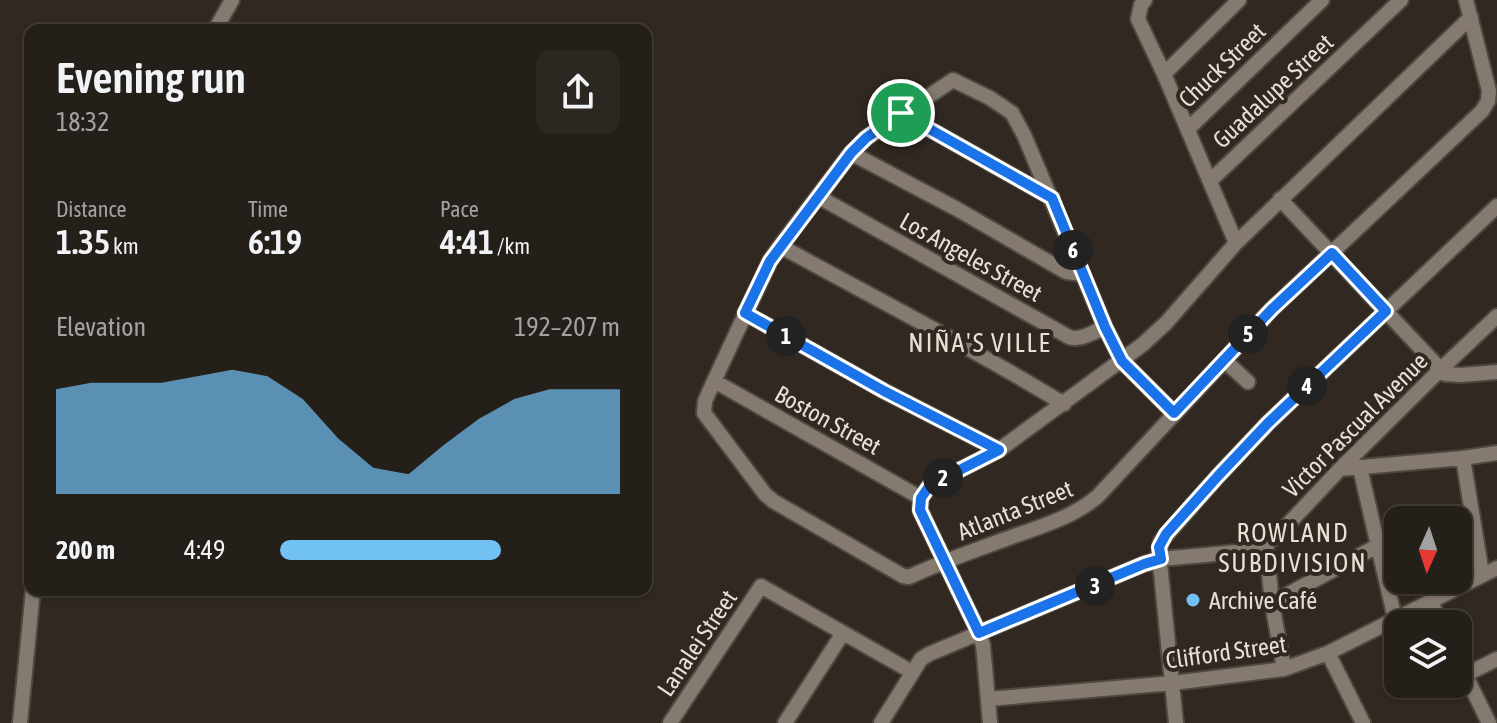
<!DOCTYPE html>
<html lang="en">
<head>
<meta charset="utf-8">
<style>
  body { margin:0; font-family:"Asap Condensed",sans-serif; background:#2d2722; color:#f1f3f6; height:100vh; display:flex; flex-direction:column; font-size:30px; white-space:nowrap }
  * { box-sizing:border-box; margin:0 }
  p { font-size:26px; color:#a3a2a2 }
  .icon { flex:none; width:44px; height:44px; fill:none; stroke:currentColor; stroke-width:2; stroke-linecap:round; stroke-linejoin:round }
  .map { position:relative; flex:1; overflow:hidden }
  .drawer { position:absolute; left:24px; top:24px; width:628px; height:572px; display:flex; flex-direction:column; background:#251f19; border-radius:16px; box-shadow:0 2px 6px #0004,0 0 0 2px #423d38 }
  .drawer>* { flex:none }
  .needle { width:52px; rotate:183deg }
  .buttons { position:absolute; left:1384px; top:506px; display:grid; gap:16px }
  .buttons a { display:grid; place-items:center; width:88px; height:88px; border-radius:16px; background:#251f19; box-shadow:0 2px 6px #0004,0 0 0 2px #423d38; font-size:40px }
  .pin { position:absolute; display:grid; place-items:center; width:68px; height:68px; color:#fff; margin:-34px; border:4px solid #fff; border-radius:50%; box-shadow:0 2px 8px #0007 }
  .km { position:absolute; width:40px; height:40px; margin:-20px; border-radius:50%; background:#222; color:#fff; font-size:22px; line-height:40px; text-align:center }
  .round { display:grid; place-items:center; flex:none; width:84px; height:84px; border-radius:16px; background:#2d2722 }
  .headline { display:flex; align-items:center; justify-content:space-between; height:136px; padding:0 32px }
  h1 { font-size:44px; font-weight:600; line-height:60px }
  .stats { display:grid; grid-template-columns:repeat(3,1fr); gap:12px; height:136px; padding:8px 32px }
  .stats div { display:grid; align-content:center }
  .stats b { font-size:34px; font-weight:600 }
  .stats small { font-size:22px; font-weight:400 }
  .stats p { font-size:22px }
  .chart { height:224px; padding:16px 32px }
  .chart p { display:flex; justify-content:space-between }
  .chart svg { width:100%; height:144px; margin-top:8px; fill:#71c1f5; opacity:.7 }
  ul { padding:0 32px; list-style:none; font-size:26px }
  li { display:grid; grid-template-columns:128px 96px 1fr; align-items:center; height:60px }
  li i { height:20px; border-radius:10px; background:#71c1f5 }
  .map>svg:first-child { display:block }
</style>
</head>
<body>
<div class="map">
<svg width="1497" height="723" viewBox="0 0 1497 723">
  <rect width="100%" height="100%" fill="#312921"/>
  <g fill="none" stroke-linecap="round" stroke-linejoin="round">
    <defs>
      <path id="minor" d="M 1145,0 L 1141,5 L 1138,19 L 1164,74 L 1236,243
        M 215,30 L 232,0
        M 1164,74 L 1239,0
        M 901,113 L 1052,198
        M 1188,129 L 1322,0
        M 851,153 L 957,209 L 1066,272 L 1082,274
        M 1210,181 L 1401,0
        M 819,197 L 1069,337 C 1081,341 1093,332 1105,327
        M 1280,199 L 1445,374 L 1461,375 L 1497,372
        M 780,246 C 875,298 972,348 1064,404
        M 745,313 L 884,391 L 999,450
        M 1224,360 L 1248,382
        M 714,381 L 921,498
        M 1174,413 L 1122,361 L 1105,327 L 1024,135 L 1012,113 L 990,98 L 953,80 L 866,138 L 851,153 L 780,246 L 770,261 L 714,381 L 705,401 L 704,413 L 765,494 L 773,501 L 903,576 L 909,577 C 943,561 979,549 1014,536 C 1043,526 1075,516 1098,496 L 1272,309 L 1482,111 L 1488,101 L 1489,91 L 1466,0
        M 1463,458 L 1482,574
        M 1360,468 L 1395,619
        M 1340,469 L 1463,458 L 1497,453
        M 1266,544 L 1272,603 L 1284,669
        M 1431,602 L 1441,624
        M 1272,603 L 1379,545
        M 1328,653 L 1363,723
        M 1458,660 L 1489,723
        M 1465,675 L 1497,659
        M 988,699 L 1173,683 L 1284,669 L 1328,653 L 1497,568
        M 20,723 L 33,590
        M 670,723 L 761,586 L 912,672
        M 785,723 L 843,633
        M 881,723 L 921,659 L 929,654 L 1144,564 L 1161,559 L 1248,551 L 1266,544 L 1278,535 L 1340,469 L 1440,370 L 1497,316
        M 990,723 L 983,645 L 979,633 L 920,510 L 921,498 L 930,485 L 999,450 L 1142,345 L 1166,323 L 1236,243 L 1471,17
        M 1176,723 L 1159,553 L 1161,541 L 1218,476 L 1268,423 L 1497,206"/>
    </defs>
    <use href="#minor" stroke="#4e4840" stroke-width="18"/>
    <use href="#minor" stroke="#847a70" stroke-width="14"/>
  </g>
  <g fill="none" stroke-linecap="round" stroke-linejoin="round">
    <defs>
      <path id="route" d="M 901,113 L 1052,198 L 1105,327 L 1122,361 L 1174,413 L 1272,309 L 1332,253 L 1386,311 L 1268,423 L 1218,476 L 1166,534 L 1159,547 L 1161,559 L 1144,564 L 979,633 L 920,510 L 921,498 L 930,485 L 999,450 L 884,391 L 745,313 L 770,261 L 851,153 L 866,138 Z"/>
    </defs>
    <use href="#route" stroke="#fff" stroke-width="16"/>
    <use href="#route" stroke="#1a73e8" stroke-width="10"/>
  </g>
  <circle fill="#71c1f5" stroke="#312921" stroke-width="3" cx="1193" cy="600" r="8"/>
  <g text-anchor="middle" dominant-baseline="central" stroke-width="8" stroke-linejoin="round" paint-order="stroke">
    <g font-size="24" fill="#e6e0db" stroke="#312921">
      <text transform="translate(1222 65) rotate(-44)">Chuck Street</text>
      <text transform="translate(1273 91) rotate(-43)">Guadalupe Street</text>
      <text transform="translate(971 257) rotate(29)">Los Angeles Street</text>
      <text transform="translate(828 420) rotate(29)">Boston Street</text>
      <text transform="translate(1355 425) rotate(-45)">Victor Pascual Avenue</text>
      <text transform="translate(1015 510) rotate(-22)">Atlanta Street</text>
      <text transform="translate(697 643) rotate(-56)">Lanalei Street</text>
      <text transform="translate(1226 652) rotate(-8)">Clifford Street</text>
    </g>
    <g font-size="24" fill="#e6e0db" stroke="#312921" text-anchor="start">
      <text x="1209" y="600">Archive Café</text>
    </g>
    <g font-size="26" letter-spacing="2" fill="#eadfd4" stroke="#312921">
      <text x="980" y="343">NIÑA'S VILLE</text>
      <text x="1293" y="533">ROWLAND<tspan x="1293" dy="30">SUBDIVISION</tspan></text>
    </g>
  </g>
</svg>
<div class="buttons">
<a><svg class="needle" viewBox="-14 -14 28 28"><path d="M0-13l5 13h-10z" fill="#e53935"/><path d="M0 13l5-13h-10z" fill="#a3a2a2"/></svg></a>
<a><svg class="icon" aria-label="layers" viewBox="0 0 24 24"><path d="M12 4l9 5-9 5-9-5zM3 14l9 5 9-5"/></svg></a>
</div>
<div class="pin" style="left:901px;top:113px;background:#1e9e55"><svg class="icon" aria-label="arrive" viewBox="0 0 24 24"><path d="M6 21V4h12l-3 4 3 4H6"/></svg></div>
<b class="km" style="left:786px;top:336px">1</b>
<b class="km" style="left:943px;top:478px">2</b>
<b class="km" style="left:1095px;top:586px">3</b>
<b class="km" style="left:1307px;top:386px">4</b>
<b class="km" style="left:1248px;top:334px">5</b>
<b class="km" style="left:1073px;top:250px">6</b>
<section class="drawer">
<div class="headline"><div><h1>Evening run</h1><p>18:32</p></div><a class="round"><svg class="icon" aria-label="share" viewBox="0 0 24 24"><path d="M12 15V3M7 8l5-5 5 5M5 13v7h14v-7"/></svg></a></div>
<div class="stats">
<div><p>Distance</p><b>1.35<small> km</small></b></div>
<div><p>Time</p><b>6:19</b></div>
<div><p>Pace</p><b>4:41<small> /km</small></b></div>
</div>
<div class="chart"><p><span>Elevation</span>192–207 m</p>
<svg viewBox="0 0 160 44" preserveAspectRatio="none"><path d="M0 44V12L10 10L20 10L30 10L40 8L50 6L60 8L70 15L80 27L90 36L100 38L110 29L120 21L130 15L140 12L150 12L160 12V44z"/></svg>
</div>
<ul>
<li><b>200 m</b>4:49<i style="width:65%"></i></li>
</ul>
</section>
</div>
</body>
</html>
